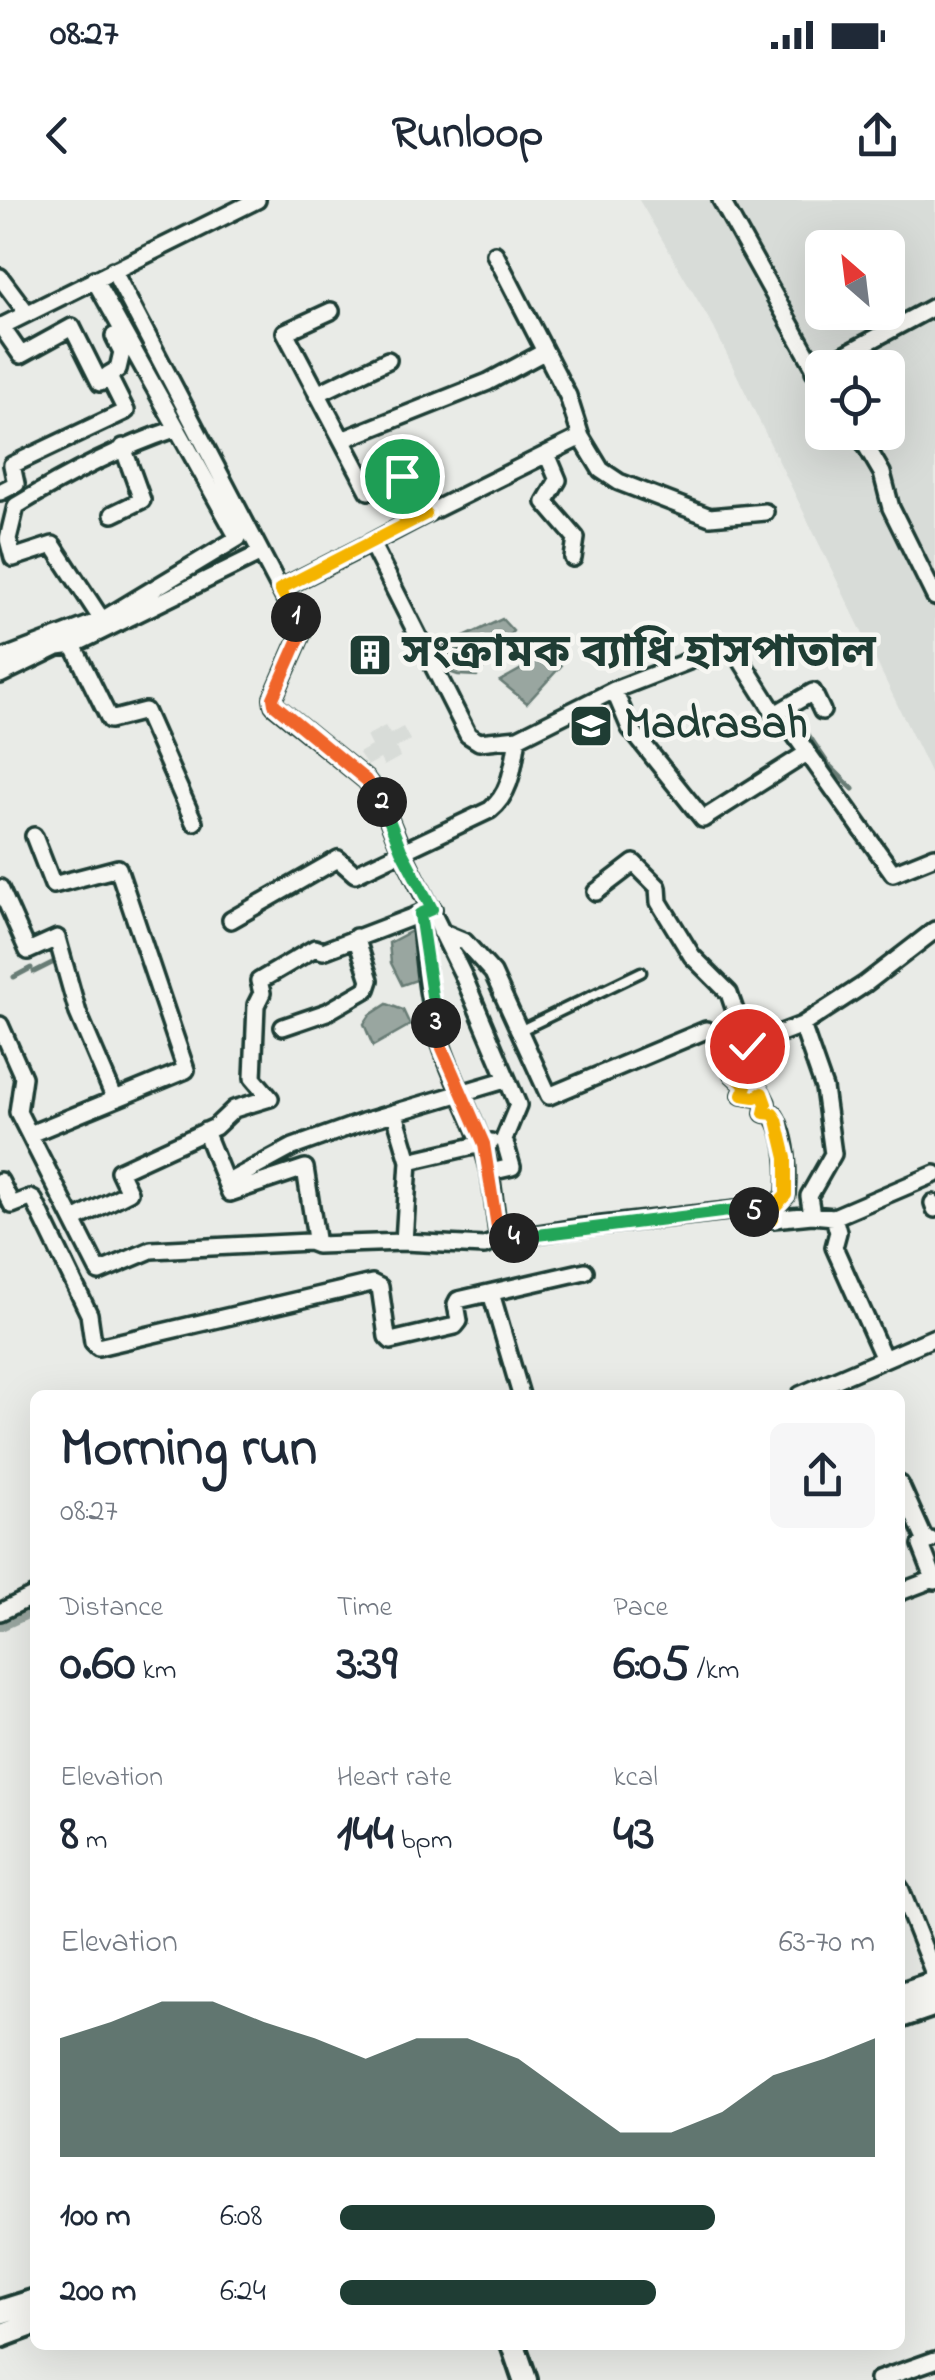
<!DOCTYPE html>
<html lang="en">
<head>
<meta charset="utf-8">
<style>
  body { margin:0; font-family:"Indie Flower","Noto Sans Bengali",sans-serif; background:#f6f6f7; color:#1f2937; height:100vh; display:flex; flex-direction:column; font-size:38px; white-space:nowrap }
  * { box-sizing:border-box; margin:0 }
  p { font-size:32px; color:#747a83 }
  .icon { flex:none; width:55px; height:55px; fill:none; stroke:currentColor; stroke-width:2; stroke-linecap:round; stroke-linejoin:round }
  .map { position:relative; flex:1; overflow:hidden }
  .sheet { position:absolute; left:30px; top:1190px; width:875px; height:960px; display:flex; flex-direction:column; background:#fff; border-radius:15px; box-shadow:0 10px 40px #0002 }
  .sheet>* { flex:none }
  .needle { width:65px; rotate:332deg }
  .tools { position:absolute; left:805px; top:30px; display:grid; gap:20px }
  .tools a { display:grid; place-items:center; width:100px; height:100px; border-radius:15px; background:#fff; box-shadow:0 10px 40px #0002; font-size:50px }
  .pin { position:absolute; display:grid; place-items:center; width:85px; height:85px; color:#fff; margin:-42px; border:5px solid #fff; border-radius:50%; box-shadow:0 2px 10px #0007 }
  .km { position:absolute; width:50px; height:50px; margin:-25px; border-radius:50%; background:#222; color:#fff; font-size:28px; line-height:50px; text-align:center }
  .round { display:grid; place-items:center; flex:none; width:105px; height:105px; border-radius:15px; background:#f6f6f7 }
  .summary { display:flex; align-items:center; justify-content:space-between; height:170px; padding:0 30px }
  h1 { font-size:55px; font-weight:700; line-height:75px }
  .stats { display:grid; grid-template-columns:repeat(3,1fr); gap:15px; height:170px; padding:10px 30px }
  .stats div { display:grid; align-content:center }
  .stats b { font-size:50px; font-weight:700 }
  .stats small { font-size:28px; font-weight:400 }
  .stats p { font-size:28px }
  .chart { height:280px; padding:20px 30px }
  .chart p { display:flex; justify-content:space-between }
  .chart svg { width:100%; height:180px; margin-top:10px; fill:#1f3d34; opacity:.7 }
  ul { padding:0 30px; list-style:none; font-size:32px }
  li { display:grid; grid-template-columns:160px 120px 1fr; align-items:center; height:75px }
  li i { height:25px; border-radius:12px; background:#1f3d34 }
  .status { display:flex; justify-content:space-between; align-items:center; height:70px; padding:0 50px; background:#fff; direction:ltr }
  .status svg { height:28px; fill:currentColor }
  header { display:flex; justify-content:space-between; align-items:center; height:130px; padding:0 30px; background:#fff; font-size:45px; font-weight:700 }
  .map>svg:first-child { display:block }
</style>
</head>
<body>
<div class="status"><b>08:27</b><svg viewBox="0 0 49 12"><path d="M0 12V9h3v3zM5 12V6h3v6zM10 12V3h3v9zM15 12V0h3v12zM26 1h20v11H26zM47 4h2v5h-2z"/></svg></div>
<header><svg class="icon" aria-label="back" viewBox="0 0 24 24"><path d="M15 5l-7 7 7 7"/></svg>Runloop<svg class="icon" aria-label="share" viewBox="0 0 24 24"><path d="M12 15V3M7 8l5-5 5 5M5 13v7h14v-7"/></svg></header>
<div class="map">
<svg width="935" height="2180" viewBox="0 0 935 2180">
  <rect width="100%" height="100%" fill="#e9ebe7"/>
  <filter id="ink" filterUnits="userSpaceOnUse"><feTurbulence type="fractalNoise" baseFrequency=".01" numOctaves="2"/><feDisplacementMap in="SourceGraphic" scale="20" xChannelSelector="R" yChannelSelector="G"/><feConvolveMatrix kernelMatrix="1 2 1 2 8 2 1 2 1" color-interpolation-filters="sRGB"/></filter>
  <g filter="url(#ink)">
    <path fill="#d8dcd8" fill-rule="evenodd" d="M 639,0 L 935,0 L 935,582 L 714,128 ZM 822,48 L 888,48 L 888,112 L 822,112 ZM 822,168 L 888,168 L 888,232 L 822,232 Z
      M 385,526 L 390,534 L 403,527 L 410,540 L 396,548 L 400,557 L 384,566 L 380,559 L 367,566 L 359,553 L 371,546 L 366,536 Z"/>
    <path fill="#99a6a0" stroke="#687c75" stroke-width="2.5" d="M 502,419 L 513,431 L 477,476 L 458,475 L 440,469 L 435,457 L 443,447 Z
      M 554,451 L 561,466 L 527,503 L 500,481 Z
      M 425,724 L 431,724 L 434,774 L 402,785 L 391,763 L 389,743 Z
      M 387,804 L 403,810 L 410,825 L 373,846 L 364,824 L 370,815 Z"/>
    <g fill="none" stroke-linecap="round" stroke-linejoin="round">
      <path stroke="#50675f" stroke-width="2.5" d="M 483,439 L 488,440 L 489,446 L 473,465 L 460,465 L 450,461 L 451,454 Z"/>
      <path stroke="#687c75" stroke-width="5" d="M 803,527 L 828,564 L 853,589
        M 34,772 L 58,760
        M 14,777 L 31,768"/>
      <path stroke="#99a6a0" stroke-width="18" d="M 0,1422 L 35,1406"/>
      <defs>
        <path id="lane" d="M 519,831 L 641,772"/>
        <path id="street" d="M 721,0 L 822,181
          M 495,54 L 568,196 L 581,237 L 601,270 L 619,282 L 710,317 L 765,312
          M 113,70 L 280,389 L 371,343 L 468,535 L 479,542 L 518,538
          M 0,77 L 27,113
          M 331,111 L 285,132 L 369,291 L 402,275 L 426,314 L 371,343
          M 1,126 L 21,155 L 72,127 L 100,183 L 109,178
          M 0,127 L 257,0
          M 814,171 L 935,106
          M 317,194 L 388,160
          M 858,232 L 882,273 L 891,308 L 935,397
          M 342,240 L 488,182 L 544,152
          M 547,254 L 558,280 L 545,302 L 576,338 L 573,358
          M 0,292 L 16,284 L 12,265 L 126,211 L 108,175 L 118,169 L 122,152 L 114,136
          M 113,314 L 142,300 L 123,247
          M 426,314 L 581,237
          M 102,420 L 53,345 L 13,358 L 8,339 L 16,306 C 68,274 118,248 175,229
          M 73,445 L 110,520 L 145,511 L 194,622
          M 0,459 L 102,420 L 238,338 L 94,79
          M 0,475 L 58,447 L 73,445 L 261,353
          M 614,490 L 630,528 L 703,619 L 807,553
          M 775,514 L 813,492 L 822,511
          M 0,688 L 28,751 L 57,738 L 78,813 L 114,897
          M 596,692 L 634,663 L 658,687 L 659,702 L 692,756 L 729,793 L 747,846 L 802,825 L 865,784 L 935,730
          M 420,714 C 424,758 427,808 443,850 C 458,892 480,929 490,972
          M 231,720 L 338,659 L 355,674 L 490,610 C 512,592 513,565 518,538 L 614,490 L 725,447 L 733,449 L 739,457 L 775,514 L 792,531 L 893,673 L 935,656
          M 441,732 L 465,742 L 493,773 L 549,896 L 706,830
          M 0,825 L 23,877 L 18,912 L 99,1072 L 151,1050 L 309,1042 L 317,1045 L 404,1042 L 484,1046 L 499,1040 L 490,972 L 512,967 L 504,939 L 518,905 L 462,773 L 401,649 L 380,598 L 366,580 L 274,505 L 273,498 L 302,432 L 280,389
          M 802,825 L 824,888 L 833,954 L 809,996 L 812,1015
          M 283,827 L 327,812 L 367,789 L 370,780 L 356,737
          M 747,846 L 733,874 L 746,886 L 742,895 L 755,897 L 761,893 L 766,903 L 764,913 L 773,914 C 787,936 788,969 786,995 L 772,1010 L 773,1019
          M 395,914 L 409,961
          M 205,931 L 230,993 L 305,968 L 317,1045
          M 30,934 L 186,870 L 118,668 L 53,685 L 34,636
          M 0,981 L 12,1005 L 30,998 L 34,1000 L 89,1114 L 93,1142 L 98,1147 L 372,1083 L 380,1087 L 387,1137 L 391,1141 L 455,1126 L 459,1121 L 456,1104 L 458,1100 L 585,1071
          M 226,983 L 293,947 L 363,922 L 505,880
          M 933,1003 L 935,1009
          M 834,1017 L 838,1032 L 834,1047 L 884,1159
          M 74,1020 L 129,992 L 119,971 L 215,927 L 234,909 L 270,898 L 253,878 L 256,805 L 262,793 L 259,781 L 315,748 L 323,751 L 433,709
          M 499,1040 L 576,1028 L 745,1009 L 773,1019 L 812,1015 L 834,1017 L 935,974
          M 404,1042 L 409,961 L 491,942
          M 491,1093 L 521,1195
          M 800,1195 L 935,1137
          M 900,1284 L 926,1342
          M 931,1340 L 921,1345 L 935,1381
          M 900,1392 L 934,1379
          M 0,1412 L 35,1395
          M 900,1688 L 935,1776
          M 878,2180 L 935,2160"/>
        <path id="secondary" d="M 900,1795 L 935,1783
          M 900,1816 L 935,1804
          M 0,2112 L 35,2101
          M 0,2136 L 35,2123
          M 513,2145 L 525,2180"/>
      </defs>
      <use href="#lane" stroke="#1f3d34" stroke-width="15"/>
      <use href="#street" stroke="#1f3d34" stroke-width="22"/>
      <use href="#secondary" stroke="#1f3d34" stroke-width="30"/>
      <use href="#lane" stroke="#f6f6f2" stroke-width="8"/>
      <use href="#street" stroke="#f6f6f2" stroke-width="15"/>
      <use href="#secondary" stroke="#f6f6f2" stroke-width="22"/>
    </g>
  </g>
  <g fill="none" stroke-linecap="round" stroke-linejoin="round" filter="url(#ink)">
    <defs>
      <path id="split-1" d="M 296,417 L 280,389 L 426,314 L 402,276"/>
      <path id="split-2" d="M 296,417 L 302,432 L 273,498 L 274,504 L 366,580 L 382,602"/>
      <path id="split-3" d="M 382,602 L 401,650 L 432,709 L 420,714 L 436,823"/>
      <path id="split-4" d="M 436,823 L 442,848 L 484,944 L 499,1040 L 514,1038"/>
      <path id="split-5" d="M 514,1038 L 745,1009 L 754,1012"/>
      <path id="split-6" d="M 747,846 L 733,874 L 746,886 L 742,895 L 755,897 L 762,893 L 766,904 L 764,913 L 773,914 L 777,920 L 786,958 L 786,995 L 772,1010 L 773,1018 L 754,1012"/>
    </defs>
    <use href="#split-1" stroke="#fff" stroke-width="20"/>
    <use href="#split-2" stroke="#fff" stroke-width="20"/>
    <use href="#split-3" stroke="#fff" stroke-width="20"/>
    <use href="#split-4" stroke="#fff" stroke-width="20"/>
    <use href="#split-5" stroke="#fff" stroke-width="20"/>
    <use href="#split-6" stroke="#fff" stroke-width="20"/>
    <use href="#split-1" stroke="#f5b400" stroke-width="12"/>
    <use href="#split-2" stroke="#f0652b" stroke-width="12"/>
    <use href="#split-3" stroke="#22a559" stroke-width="12"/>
    <use href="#split-4" stroke="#f0652b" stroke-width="12"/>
    <use href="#split-5" stroke="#22a559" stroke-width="12"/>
    <use href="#split-6" stroke="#f5b400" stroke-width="12"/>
  </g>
  <defs>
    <symbol id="building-square" viewBox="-11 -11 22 22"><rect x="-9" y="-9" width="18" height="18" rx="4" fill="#1f3d34" stroke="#f6f6f2"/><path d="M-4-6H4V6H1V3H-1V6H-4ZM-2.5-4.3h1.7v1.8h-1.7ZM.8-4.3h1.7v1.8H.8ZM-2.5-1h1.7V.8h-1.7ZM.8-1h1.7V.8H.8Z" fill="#fff"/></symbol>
    <symbol id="school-square" viewBox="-11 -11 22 22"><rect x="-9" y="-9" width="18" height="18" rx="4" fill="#1f3d34" stroke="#f6f6f2"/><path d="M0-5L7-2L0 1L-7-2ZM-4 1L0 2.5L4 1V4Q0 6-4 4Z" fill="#fff"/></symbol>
  </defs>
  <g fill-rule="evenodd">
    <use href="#building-square" x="345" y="430" width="50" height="50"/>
    <use href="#school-square" x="566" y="501" width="50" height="50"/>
  </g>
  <g text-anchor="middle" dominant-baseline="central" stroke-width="9" stroke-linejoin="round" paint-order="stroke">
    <g font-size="45" font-weight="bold" fill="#1f3d34" stroke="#f6f6f2" text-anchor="start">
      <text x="402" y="455">সংক্রামক ব্যাধি হাসপাতাল</text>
      <text x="624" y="526">Madrasah</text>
    </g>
  </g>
</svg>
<div class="tools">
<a><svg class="needle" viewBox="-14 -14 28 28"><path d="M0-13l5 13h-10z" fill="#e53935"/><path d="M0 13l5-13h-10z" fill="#747a83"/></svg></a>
<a><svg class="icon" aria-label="locate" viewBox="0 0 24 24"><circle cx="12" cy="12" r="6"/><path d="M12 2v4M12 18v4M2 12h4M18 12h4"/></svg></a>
</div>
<div class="pin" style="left:402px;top:276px;background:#1e9e55"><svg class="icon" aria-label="arrive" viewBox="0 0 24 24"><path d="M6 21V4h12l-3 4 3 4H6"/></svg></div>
<div class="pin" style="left:747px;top:846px;background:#d93025"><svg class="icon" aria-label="check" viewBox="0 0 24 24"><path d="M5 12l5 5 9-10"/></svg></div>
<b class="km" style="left:296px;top:417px">1</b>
<b class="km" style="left:382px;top:602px">2</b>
<b class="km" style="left:436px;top:823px">3</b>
<b class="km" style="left:514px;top:1038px">4</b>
<b class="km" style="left:754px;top:1012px">5</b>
<section class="sheet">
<div class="summary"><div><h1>Morning run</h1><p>08:27</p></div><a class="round"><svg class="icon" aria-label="share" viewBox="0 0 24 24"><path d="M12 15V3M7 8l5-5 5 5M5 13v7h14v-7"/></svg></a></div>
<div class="stats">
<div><p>Distance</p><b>0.60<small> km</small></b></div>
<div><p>Time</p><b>3:39</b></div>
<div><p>Pace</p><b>6:05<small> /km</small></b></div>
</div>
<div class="stats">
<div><p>Elevation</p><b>8<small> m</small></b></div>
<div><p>Heart rate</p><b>144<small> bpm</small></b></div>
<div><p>kcal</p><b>43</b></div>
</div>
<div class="chart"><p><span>Elevation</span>63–70 m</p>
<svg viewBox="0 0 160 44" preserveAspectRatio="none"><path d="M0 44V15L10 11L20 6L30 6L40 11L50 15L60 20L70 15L80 15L90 20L100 29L110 38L120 38L130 33L140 24L150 20L160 15V44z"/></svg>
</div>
<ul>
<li><b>100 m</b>6:08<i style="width:70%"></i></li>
<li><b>200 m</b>6:24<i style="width:59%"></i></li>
</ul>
</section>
</div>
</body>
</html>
